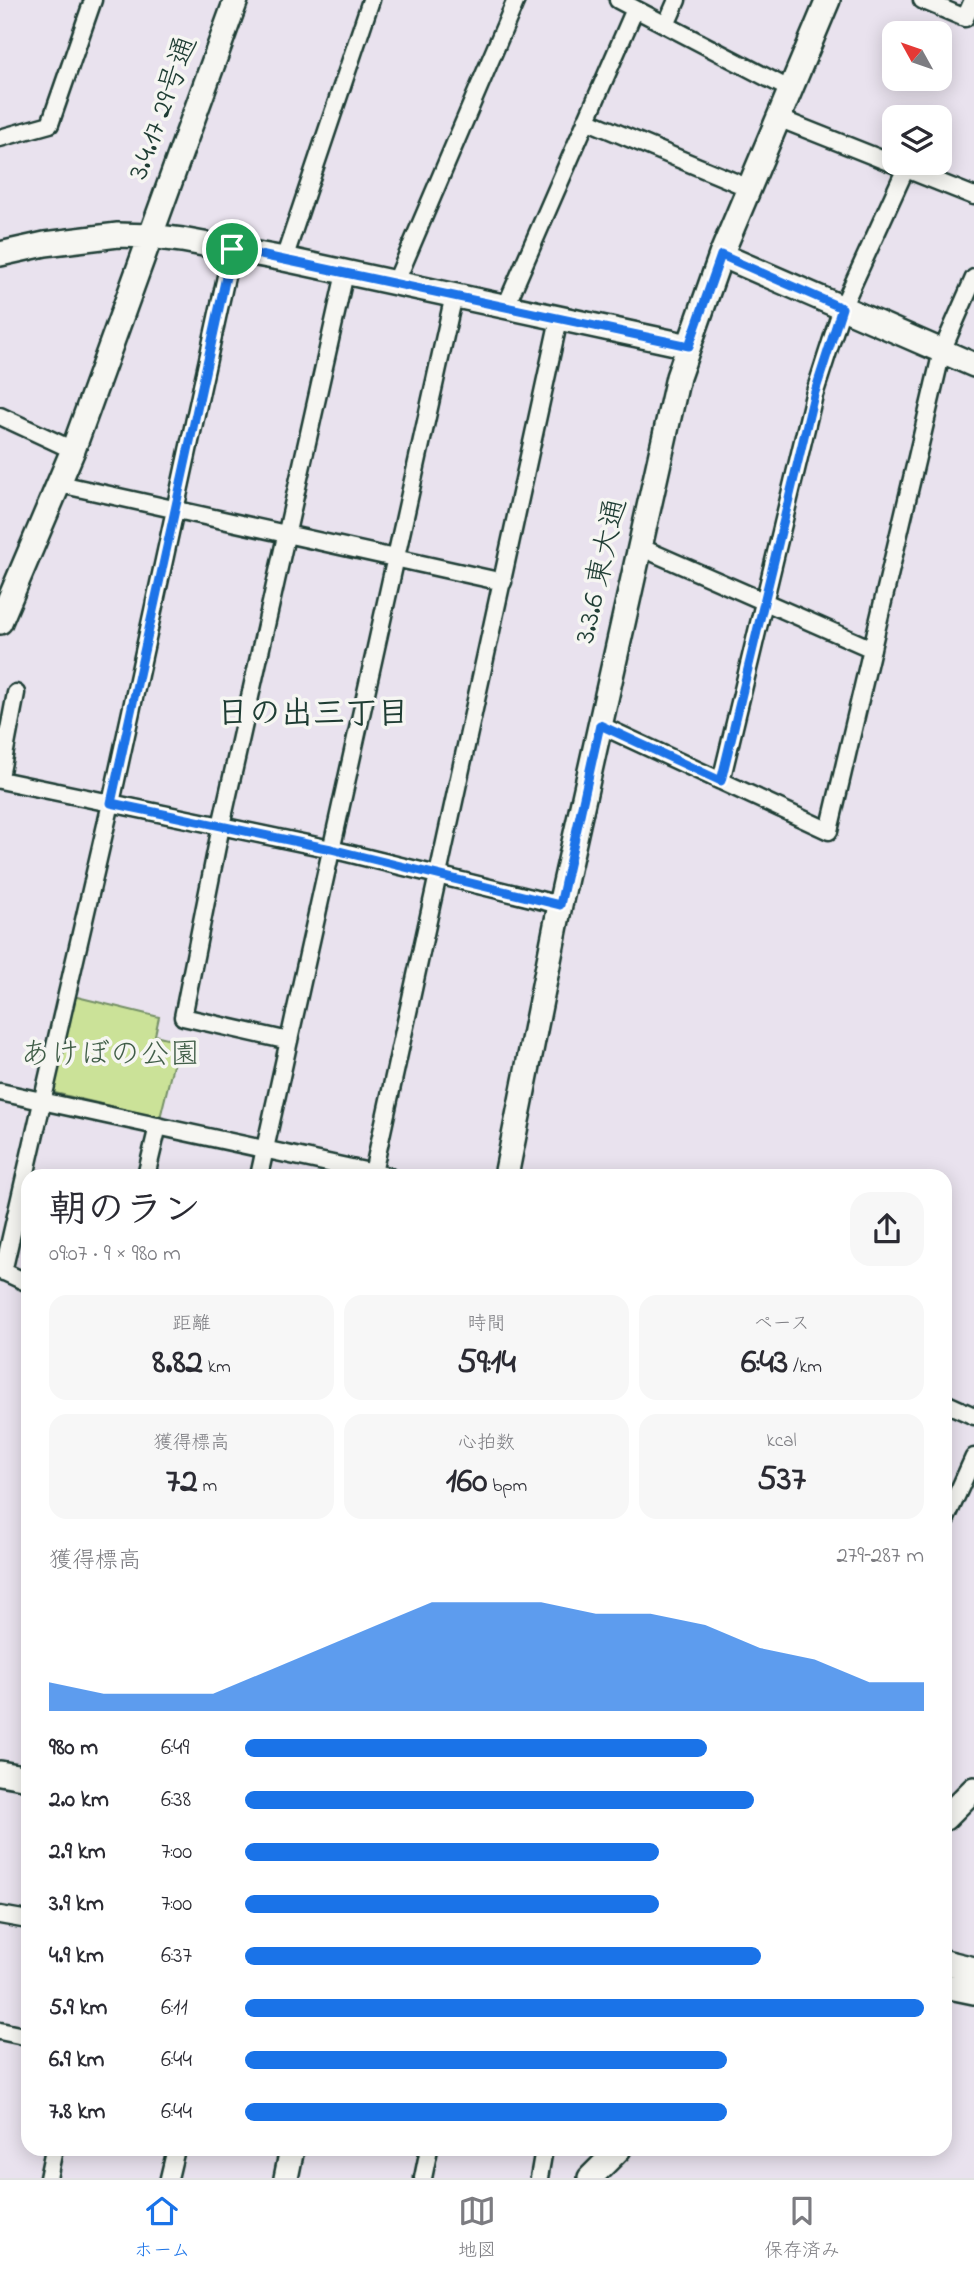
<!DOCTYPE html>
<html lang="ja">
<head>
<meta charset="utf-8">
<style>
  body { margin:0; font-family:"Indie Flower","Klee One",sans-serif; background:#f7f7f7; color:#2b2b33; height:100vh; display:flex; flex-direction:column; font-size:26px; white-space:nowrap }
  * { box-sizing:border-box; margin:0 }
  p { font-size:23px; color:#7c7c81 }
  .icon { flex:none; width:38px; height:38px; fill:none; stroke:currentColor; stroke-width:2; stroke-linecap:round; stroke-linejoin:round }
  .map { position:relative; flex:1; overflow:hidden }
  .side { position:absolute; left:21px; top:1169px; width:931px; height:987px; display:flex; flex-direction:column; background:#fff; border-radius:21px; box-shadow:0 4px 18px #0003 }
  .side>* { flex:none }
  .needle { width:46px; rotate:310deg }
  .fabs { position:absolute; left:882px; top:21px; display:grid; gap:14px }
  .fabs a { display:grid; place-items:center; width:70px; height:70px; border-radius:14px; background:#fff; box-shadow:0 4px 18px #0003; font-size:35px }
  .pin { position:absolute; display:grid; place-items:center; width:60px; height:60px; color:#fff; margin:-30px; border:4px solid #fff; border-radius:50%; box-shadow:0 2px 7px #0007 }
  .round { display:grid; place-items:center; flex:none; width:74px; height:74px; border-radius:21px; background:#f7f7f7 }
  .overview { display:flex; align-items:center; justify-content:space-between; height:119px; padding:0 28px }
  h1 { font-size:38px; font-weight:700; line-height:52px }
  .figures { display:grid; grid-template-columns:repeat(3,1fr); gap:10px; height:119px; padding:7px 28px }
  .figures div { display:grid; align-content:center; border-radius:18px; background:#f7f7f7; text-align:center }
  .figures b { font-size:35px; font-weight:700 }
  .figures small { font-size:19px; font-weight:400 }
  .figures p { font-size:19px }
  .chart { height:196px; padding:14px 28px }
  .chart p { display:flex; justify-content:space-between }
  .chart svg { width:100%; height:126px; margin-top:7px; fill:#1a73e8; opacity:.7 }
  ul { padding:0 28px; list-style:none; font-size:23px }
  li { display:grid; grid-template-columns:112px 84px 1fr; align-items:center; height:52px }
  li i { height:18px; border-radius:9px; background:#1a73e8 }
  .tabs { display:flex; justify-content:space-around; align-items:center; height:98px; border-top:2px solid #e1e1e2; background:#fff; font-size:19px; color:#7c7c81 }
  .tabs a { display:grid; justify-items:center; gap:4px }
  .tabs .selected { color:#1a73e8 }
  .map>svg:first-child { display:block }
</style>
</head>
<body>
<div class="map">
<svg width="974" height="2178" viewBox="0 0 974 2178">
  <rect width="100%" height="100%" fill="#e9e2ee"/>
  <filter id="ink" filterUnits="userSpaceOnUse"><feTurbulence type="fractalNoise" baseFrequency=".0143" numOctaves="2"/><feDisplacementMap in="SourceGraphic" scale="14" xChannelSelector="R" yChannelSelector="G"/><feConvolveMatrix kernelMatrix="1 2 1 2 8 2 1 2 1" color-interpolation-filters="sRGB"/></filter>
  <g filter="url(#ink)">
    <path fill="#cbe298" stroke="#759066" stroke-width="2" d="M 73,996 L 159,1017 L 155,1035 L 179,1041 L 160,1118 L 51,1092 Z"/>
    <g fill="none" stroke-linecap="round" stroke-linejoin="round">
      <defs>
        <path id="street" d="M 618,0 L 789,89
          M 922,0 L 965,18 L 973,0
          M 666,25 L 677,0
          M 778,118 L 974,196
          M 586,120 L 749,188
          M 0,138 L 50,124 L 93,0
          M 284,259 L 371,0
          M 395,284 L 516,0
          M 505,308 L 635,9
          M 0,416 L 73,450
          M 60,484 L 503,582
          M 640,547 L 872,649
          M 600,725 L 829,831 L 942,351 L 974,278
          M 0,777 L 16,693
          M 0,780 L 331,849 L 560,905
          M 721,781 L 814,395 L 842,308 L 906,168
          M 289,1041 L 183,1017 L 221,826 L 345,273
          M 0,1092 L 388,1176
          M 373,1173 L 559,319
          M 146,1176 L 158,1126
          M 259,1176 L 454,295
          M 0,1270 L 28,1283
          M 3,1272 L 111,803 L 232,249
          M 945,1403 L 974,1416
          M 945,1521 L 974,1457
          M 0,1915 L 28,1920
          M 0,2031 L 28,2037
          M 48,2178 L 54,2149
          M 169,2178 L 176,2149
          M 423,2178 L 429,2149
          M 539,2178 L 544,2149"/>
        <path id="secondary" d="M 0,254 L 45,244 L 118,235 L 150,236 L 182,240 L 284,259 L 689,346
          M 721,255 L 974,365
          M 0,622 L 73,450 L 236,0
          M 506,1176 L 560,905 L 678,377 L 721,255 L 828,0
          M 0,1773 L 28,1778
          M 945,1818 L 974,1789
          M 945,1962 L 974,1969
          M 945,1986 L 974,1992
          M 286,2178 L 292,2149
          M 590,2178 L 619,2149"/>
      </defs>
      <use href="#street" stroke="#1f3d34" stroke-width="21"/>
      <use href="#secondary" stroke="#1f3d34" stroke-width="28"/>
      <use href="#street" stroke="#f6f6f2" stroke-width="16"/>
      <use href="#secondary" stroke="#f6f6f2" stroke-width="23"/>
    </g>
  </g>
  <g fill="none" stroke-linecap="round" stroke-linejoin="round" filter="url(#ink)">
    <defs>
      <path id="route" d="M 232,249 L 689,346 L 721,255 L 842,308 L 814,395 L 721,781 L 600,725 L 560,905 L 331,849 L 111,803 Z"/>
    </defs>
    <use href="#route" stroke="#fff" stroke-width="14"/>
    <use href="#route" stroke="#1a73e8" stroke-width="9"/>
  </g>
  <g text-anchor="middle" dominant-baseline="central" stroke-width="7" stroke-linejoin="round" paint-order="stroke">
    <g font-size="30" fill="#1f3d34" stroke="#f6f6f2">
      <text transform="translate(164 108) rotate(-70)">3.4.17 29号通</text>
      <text transform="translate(602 571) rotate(-77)">3.3.6 東大通</text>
    </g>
    <g font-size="30" fill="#415e48" stroke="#f6f6f2">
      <text x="110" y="1056">あけぼの公園</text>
    </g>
    <g font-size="32" font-weight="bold" fill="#1f3d34" stroke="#f6f6f2">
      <text x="313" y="715">日の出三丁目</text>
    </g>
  </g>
</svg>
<div class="fabs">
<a><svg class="needle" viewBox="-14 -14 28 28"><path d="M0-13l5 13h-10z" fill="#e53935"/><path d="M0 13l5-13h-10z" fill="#7c7c81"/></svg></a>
<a><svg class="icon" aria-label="layers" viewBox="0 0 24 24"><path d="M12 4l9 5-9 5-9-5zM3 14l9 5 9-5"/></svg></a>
</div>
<div class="pin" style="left:232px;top:249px;background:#1e9e55"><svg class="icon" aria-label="arrive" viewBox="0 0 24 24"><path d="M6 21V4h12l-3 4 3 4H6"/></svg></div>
<section class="side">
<div class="overview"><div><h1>朝のラン</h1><p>09:07 · 9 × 980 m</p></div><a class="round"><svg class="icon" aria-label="share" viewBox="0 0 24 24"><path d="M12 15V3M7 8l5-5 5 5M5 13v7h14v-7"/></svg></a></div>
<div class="figures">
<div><p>距離</p><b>8.82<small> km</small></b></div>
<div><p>時間</p><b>59:14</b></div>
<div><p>ペース</p><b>6:43<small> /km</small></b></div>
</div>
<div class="figures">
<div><p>獲得標高</p><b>72<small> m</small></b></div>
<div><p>心拍数</p><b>160<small> bpm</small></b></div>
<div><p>kcal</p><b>537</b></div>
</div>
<div class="chart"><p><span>獲得標高</span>279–287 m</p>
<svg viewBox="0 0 160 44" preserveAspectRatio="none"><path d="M0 44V34L10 38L20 38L30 38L40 30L50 22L60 14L70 6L80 6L90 6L100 10L110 10L120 14L130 22L140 26L150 34L160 34V44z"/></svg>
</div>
<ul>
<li><b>980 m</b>6:49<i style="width:68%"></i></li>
<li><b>2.0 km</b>6:38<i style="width:75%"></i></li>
<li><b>2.9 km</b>7:00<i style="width:61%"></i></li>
<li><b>3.9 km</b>7:00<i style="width:61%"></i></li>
<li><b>4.9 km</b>6:37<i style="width:76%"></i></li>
<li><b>5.9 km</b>6:11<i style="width:100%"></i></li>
<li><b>6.9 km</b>6:44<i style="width:71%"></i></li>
<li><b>7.8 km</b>6:44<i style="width:71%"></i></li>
</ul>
</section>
</div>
<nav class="tabs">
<a class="selected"><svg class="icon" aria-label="home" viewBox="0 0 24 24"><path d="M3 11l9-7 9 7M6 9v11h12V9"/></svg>ホーム</a>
<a><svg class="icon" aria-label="map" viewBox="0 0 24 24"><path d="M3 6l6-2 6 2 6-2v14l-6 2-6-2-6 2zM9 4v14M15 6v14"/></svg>地図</a>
<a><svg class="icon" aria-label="saved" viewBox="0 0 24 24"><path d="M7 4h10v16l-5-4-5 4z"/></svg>保存済み</a>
</nav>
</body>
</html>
